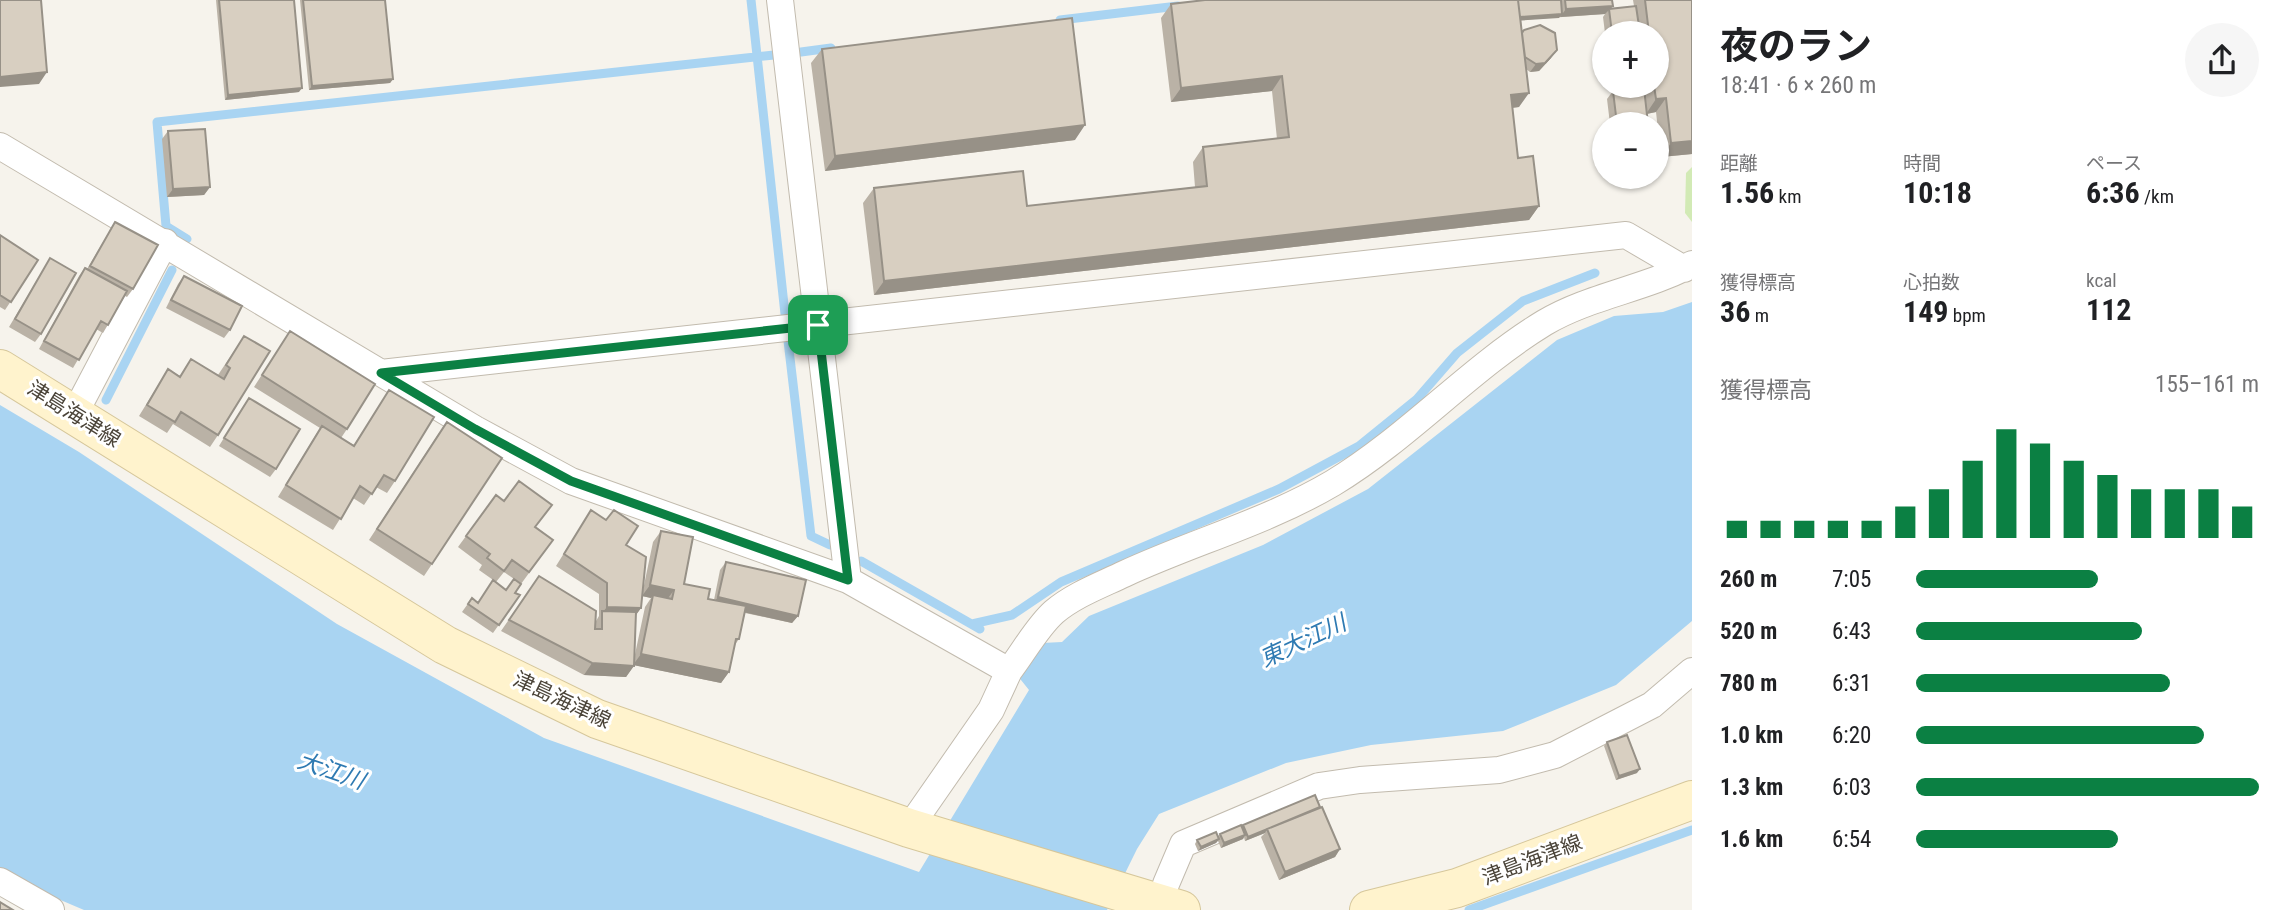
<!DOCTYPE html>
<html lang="ja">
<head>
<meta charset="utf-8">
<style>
  body { margin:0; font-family:"Roboto Condensed","Noto Sans JP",sans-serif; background:#f6f6f6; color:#202124; height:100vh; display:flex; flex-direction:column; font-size:26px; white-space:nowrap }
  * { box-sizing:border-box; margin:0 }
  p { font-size:23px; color:#757577 }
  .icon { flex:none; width:38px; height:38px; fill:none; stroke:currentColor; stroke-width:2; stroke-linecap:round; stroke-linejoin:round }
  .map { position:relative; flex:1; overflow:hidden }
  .drawer { display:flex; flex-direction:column; background:#fff; width:595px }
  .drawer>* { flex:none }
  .buttons { position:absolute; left:1592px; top:21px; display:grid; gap:14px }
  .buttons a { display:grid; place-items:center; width:77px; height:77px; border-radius:50%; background:#fff; box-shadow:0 2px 5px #0004; font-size:35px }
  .pin { position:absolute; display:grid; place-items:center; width:60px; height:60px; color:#fff; margin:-30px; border-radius:14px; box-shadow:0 4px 10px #0006 }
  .round { display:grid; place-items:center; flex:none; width:74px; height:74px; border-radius:37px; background:#f6f6f6 }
  .head { display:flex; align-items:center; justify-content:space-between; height:119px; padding:0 28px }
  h1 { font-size:38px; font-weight:700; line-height:52px }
  .figures { display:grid; grid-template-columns:repeat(3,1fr); gap:10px; height:119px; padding:7px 28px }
  .figures div { display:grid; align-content:center }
  .figures b { font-size:30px; font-weight:700 }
  .figures small { font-size:19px; font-weight:400 }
  .figures p { font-size:19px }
  .chart { height:196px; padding:14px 28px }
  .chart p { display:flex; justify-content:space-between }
  .chart svg { width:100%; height:126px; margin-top:7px; stroke:#0b8043; stroke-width:6 }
  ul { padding:0 28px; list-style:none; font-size:23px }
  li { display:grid; grid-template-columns:112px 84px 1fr; align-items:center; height:52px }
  li i { height:18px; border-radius:9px; background:#0b8043 }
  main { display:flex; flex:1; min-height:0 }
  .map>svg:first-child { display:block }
</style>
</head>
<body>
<main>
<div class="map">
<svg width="1692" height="910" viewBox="0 0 1692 910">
  <rect width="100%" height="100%" fill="#f6f3ec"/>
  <path fill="#d2eab5" d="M 1692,167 L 1692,222 L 1685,213 L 1686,173 Z"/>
  <path fill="#a9d4f2" d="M 1692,302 L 1692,621 L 1616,685 L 1503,731 L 1371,745 L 1286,763 L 1159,814 L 1137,849 L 1107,910 L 84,910 L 37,890 L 0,867 L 0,405 L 79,452 L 337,624 L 544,738 L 919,872 L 1029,690 L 1017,675 L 1042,643 L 1062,642 L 1089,616 L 1263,545 L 1368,489 L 1557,340 L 1614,316 L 1663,312 Z"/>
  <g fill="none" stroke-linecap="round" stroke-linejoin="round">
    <path stroke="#a9d4f2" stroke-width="9" d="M 751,0 L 785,314
      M 1060,20 L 1178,6
      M 801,52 L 831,48
      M 187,239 L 166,226 L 157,122 L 774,55
      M 788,341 L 811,536 L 830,545
      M 106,400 L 172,270
      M 861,561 L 980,629
      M 972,624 L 1012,615 L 1061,582 L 1279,489 L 1359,446 L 1417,399 L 1457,353 L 1523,301 L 1595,273
      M 1469,910 L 1692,830"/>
    <defs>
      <path id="minor" d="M 780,0 L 848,580
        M 0,146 L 475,429 L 571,481 L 848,580 L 1009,671 C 1023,653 1037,627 1054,612 C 1074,595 1101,585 1124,574 C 1193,542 1267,522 1333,483 C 1409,437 1469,369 1544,323 C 1589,296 1645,289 1692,264
        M 381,373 L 1626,235 L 1684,269
        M 74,415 L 165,242
        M 909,828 L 991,710 L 1009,671
        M 0,881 L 51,910
        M 1166,884 L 1183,844 L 1319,786 L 1360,780 L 1499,770 L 1555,755 L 1652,705 L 1692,671"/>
      <path id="secondary" d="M 0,369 L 445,645 L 597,719 L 909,828 L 1181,910
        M 1369,910 L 1457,888 L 1692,800"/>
    </defs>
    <use href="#minor" stroke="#c2bbae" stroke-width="28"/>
    <use href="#secondary" stroke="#d6c79b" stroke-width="40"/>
    <use href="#minor" stroke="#fff" stroke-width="26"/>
    <use href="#secondary" stroke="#fff3cd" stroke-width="38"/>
  </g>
  <path fill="#bab2a6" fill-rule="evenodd" d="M 216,0 L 294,0 L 299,92 L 225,100 Z
    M 300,0 L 385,0 L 393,79 L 390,83 L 309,90 Z
    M 1205,0 L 1612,0 L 1613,6 L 1611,9 L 1634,6 L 1633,0 L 1692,0 L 1692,154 L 1661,157 L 1656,112 L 1647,114 L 1648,124 L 1610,124 L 1607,99 L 1613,91 L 1616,91 L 1615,86 L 1657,86 L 1657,33 L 1605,33 L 1603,17 L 1605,14 L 1521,20 L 1522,33 L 1551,58 L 1539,71 L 1530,72 L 1526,69 L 1519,107 L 1512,108 L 1518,158 L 1539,206 L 1529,220 L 874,295 L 863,203 L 874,188 L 1027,206 L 1195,187 L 1193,162 L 1203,147 L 1277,139 L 1272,91 L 1171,102 L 1161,18 L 1171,4 Z
    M 822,49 L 1075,140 L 825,171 L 811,63 Z
    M 168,131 L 210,187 L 204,195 L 167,197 L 162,139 Z
    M 115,222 L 133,289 L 127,297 L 125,296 L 103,333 L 96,329 L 73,368 L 39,349 L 79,276 L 85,268 L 87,269 Z
    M 0,235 L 38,260 L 5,310 L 0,307 Z
    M 50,258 L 41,334 L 35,342 L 9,327 Z
    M 184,276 L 230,330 L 224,338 L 166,308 L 178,284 Z
    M 290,331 L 347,429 L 341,438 L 354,445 L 389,390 L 395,481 L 387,493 L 376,487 L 364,505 L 353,498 L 333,530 L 278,497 L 320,428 L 254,387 Z
    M 244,336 L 218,435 L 210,447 L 173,424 L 167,433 L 139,416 L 168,369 L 180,376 L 191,359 L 218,375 Z
    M 244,405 L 276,469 L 270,477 L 219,446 Z
    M 439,433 L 432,564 L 424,576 L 369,540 Z
    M 496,495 L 553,540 L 521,584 L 504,572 L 496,582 L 479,570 L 482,565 L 458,547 Z
    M 591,510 L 626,545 L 643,590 L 653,542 L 661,531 L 684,584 L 708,599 L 714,600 L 720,570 L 726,562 L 798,616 L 792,623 L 745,613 L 739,639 L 734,646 L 729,672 L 721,683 L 634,665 L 626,677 L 584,675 L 501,631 L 539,576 L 596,621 L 599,616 L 599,594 L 556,566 ZM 642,596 L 651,598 L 645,607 L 634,659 L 636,615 L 641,608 Z
    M 506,590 L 520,595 L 493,633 L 462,612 L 472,598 L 478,603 Z
    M 1607,742 L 1637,773 L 1616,780 L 1604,746 Z
    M 1320,807 L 1340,849 L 1335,857 L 1279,880 L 1261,837 L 1265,833 L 1245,841 L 1244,837 L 1243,839 L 1221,848 L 1218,841 L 1216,843 L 1198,851 L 1195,844 L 1197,840 L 1218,836 L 1220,834 L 1242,826 L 1243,825 Z"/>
  <path fill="#979187" d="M 1613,6 L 1605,14 L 1560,17 L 1566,9 Z
    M 1562,14 L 1559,18 L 1514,21 L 1517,17 Z
    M 1557,50 L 1551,58 L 1539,71 L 1530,72 L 1536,64 Z
    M 47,72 L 39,84 L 0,87 L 0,77 Z
    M 1282,76 L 1272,91 L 1171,102 L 1181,88 Z
    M 393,79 L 390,83 L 309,90 L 312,86 Z
    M 302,88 L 299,92 L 225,100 L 228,95 Z
    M 1529,93 L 1519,107 L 1501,109 L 1511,95 Z
    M 1666,98 L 1656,112 L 1646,114 L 1656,99 Z
    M 1085,125 L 1075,140 L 825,171 L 835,156 Z
    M 1692,141 L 1692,154 L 1661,157 L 1671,143 Z
    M 210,187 L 204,195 L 167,197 L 173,189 Z
    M 1539,206 L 1529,220 L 874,295 L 884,281 Z
    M 650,585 L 674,590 L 666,601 L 653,595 L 651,598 L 642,596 Z
    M 718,597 L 798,616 L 792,623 L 712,605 Z
    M 607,607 L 641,608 L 633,619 L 602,613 Z
    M 641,654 L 729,672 L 721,683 L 633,665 Z
    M 592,663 L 634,666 L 626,677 L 584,675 Z
    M 1640,769 L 1637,773 L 1616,780 L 1619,776 Z
    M 1320,807 L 1267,829 L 1265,833 L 1245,841 L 1248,837 Z
    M 1245,835 L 1243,839 L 1221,848 L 1224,843 Z
    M 1219,839 L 1216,843 L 1198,851 L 1201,847 Z
    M 1340,849 L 1335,857 L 1279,880 L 1285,872 Z"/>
  <path fill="#d8cfc1" stroke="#979187" stroke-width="2" d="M 0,0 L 41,0 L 47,72 L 0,77 Z
    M 219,0 L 294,0 L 302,88 L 228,95 Z
    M 303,0 L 385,0 L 393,79 L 312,86 Z
    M 1205,0 L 1518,0 L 1529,93 L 1511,95 L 1518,158 L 1533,156 L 1539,206 L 884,281 L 874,188 L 1023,171 L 1027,206 L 1207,186 L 1203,147 L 1289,137 L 1282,76 L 1181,88 L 1171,4 Z
    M 1518,0 L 1561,0 L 1562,14 L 1520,17 Z
    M 1565,0 L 1612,0 L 1613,6 L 1566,9 Z
    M 1645,0 L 1692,0 L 1692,141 L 1671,143 L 1666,98 L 1656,99 L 1654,86 L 1657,86 L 1657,33 L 1649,33 Z
    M 1636,6 L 1640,33 L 1612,33 L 1609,9 Z
    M 1072,18 L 1085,125 L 835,156 L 822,49 Z
    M 1540,25 L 1555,33 L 1557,50 L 1545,63 L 1536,64 L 1525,57 L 1522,33 L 1524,30 Z
    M 1619,86 L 1642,86 L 1642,88 L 1619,90 Z
    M 1644,88 L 1648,124 L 1617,124 L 1613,91 Z
    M 205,129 L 210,187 L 173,189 L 168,131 Z
    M 115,222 L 158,245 L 133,289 L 90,266 Z
    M 0,235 L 38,260 L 11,302 L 0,295 Z
    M 50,258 L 76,273 L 41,334 L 15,319 Z
    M 85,268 L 127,291 L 108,325 L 101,321 L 79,360 L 44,341 Z
    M 184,276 L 242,306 L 230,330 L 171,300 Z
    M 290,331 L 375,384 L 347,429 L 262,375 Z
    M 244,336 L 270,351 L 218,435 L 181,412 L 175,422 L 147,405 L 168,369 L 180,377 L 191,359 L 224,379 L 230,368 L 226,365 Z
    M 389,390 L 434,417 L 395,481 L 384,475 L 372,494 L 360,486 L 341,519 L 286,485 L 322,426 L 354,446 Z
    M 249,398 L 300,429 L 276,469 L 224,438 Z
    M 447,422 L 502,458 L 432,564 L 377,529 Z
    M 519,481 L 552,505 L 535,527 L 553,540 L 529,572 L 512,560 L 504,571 L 487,558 L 490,554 L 466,536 L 496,495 L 504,501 Z
    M 591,510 L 606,520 L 614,510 L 638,526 L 626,545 L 646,557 L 641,608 L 607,607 L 607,583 L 564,554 Z
    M 661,531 L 693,537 L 684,584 L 710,589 L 708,599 L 746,606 L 739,639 L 736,639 L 729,672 L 641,654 L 653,595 L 672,599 L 674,590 L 650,585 Z
    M 726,562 L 806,580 L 798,616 L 718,597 Z
    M 539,576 L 596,611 L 595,629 L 602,629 L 602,611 L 636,612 L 634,666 L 592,663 L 509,620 Z
    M 514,579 L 521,584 L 515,593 L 520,595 L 499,625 L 468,604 L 472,598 L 478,603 L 493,580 L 506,590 Z
    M 1627,735 L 1640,769 L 1619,776 L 1607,742 Z
    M 1315,795 L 1320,807 L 1248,837 L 1243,825 Z
    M 1322,807 L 1340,849 L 1285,872 L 1267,829 Z
    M 1241,825 L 1245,835 L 1224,843 L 1220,834 Z
    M 1216,832 L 1219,839 L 1201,847 L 1197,840 Z
    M 0,902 L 13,910 L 0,910 Z"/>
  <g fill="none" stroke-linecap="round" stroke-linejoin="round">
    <defs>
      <path id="route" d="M 818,325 L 848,580 L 571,481 L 475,429 L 381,373 Z"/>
    </defs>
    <use href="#route" stroke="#fff" stroke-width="14"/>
    <use href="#route" stroke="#0b8043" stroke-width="9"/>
  </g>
  <g text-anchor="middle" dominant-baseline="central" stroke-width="6" stroke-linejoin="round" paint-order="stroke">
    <g font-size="21" fill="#4b4439" stroke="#fff">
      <text transform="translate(74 414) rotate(32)">津島海津線</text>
      <text transform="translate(562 700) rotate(25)">津島海津線</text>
      <text transform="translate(1532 860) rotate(-21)">津島海津線</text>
    </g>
    <g font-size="23" font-style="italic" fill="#2e7ab2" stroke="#fff">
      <text transform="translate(1303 641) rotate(-25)">東大江川</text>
      <text transform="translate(331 771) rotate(19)">大江川</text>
    </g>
  </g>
</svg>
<div class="buttons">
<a>+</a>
<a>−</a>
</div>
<div class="pin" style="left:818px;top:325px;background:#1e9e55"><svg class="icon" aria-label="arrive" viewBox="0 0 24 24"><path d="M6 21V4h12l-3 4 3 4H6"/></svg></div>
</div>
<section class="drawer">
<div class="head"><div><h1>夜のラン</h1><p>18:41 · 6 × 260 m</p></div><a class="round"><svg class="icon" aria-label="share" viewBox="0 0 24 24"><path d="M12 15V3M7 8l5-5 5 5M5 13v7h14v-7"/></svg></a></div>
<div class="figures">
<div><p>距離</p><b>1.56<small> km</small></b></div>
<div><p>時間</p><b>10:18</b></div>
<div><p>ペース</p><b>6:36<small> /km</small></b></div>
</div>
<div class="figures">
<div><p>獲得標高</p><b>36<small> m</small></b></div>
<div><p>心拍数</p><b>149<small> bpm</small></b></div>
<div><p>kcal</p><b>112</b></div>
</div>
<div class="chart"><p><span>獲得標高</span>155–161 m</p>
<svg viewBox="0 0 160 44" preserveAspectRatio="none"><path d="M5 44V38M15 44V38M25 44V38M35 44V38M45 44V38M55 44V33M65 44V27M75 44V17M85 44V6M95 44V11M105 44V17M115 44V22M125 44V27M135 44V27M145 44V27M155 44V33"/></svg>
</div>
<ul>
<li><b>260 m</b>7:05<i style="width:53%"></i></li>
<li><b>520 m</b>6:43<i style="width:66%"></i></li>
<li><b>780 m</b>6:31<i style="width:74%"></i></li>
<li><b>1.0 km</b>6:20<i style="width:84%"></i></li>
<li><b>1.3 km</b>6:03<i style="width:100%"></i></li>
<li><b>1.6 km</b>6:54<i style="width:59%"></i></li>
</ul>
</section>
</main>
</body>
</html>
